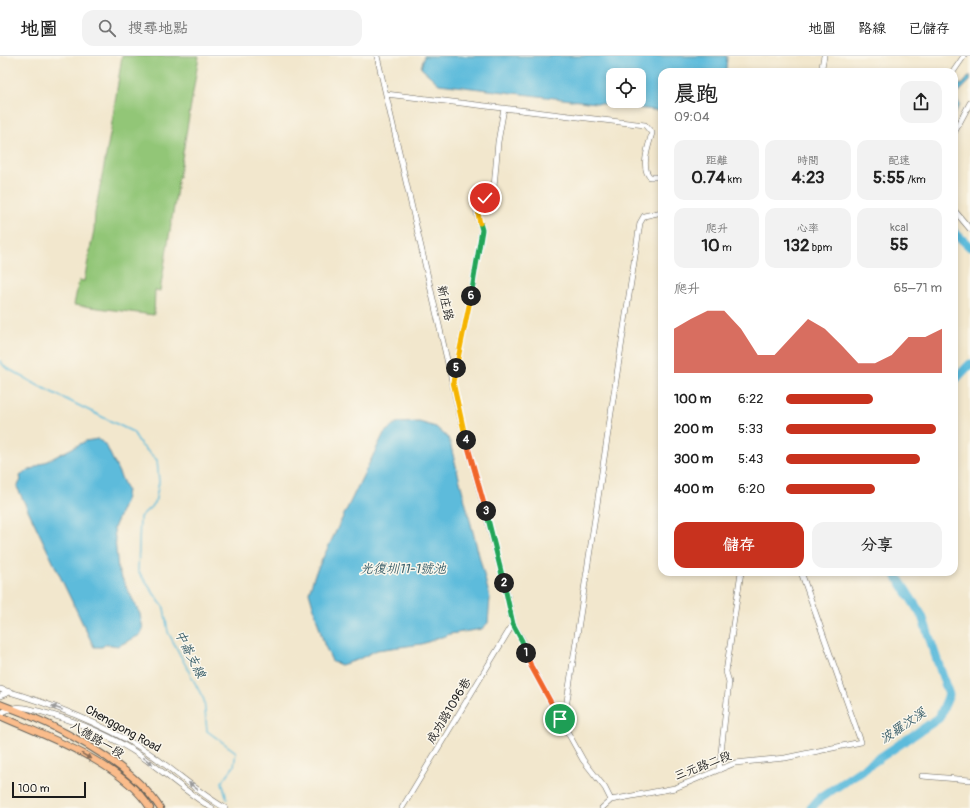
<!DOCTYPE html>
<html lang="zh-TW">
<head>
<meta charset="utf-8">
<style>
  body { margin:0; font-family:Pangolin,"LXGW WenKai TC",sans-serif; background:#f2f2f2; color:#222; height:100vh; display:flex; flex-direction:column; font-size:15px; white-space:nowrap }
  * { box-sizing:border-box; margin:0 }
  p { font-size:13px; color:#767676 }
  .icon { flex:none; width:22px; height:22px; fill:none; stroke:currentColor; stroke-width:2; stroke-linecap:round; stroke-linejoin:round }
  .map { position:relative; flex:1; overflow:hidden }
  .drawer { position:absolute; left:658px; top:12px; width:300px; height:508px; display:flex; flex-direction:column; background:#fff; border-radius:12px; box-shadow:0 2px 6px #0003 }
  .drawer>* { flex:none }
  .buttons { position:absolute; left:606px; top:12px; display:grid; gap:8px }
  .buttons a { display:grid; place-items:center; width:40px; height:40px; border-radius:8px; background:#fff; box-shadow:0 2px 6px #0003; font-size:20px }
  .scale { position:absolute; left:12px; bottom:10px; width:74px; box-sizing:border-box; padding-left:4px; border:2px solid #1c1c1c; border-top:0; font-size:11px; line-height:14px; white-space:nowrap; color:#1c1c1c; -webkit-text-stroke:3px #fbf7ec; paint-order:stroke }
  .pin { position:absolute; display:grid; place-items:center; width:34px; height:34px; color:#fff; margin:-17px; border:2px solid #fff; border-radius:50%; box-shadow:0 1px 4px #0007 }
  .km { position:absolute; width:20px; height:20px; margin:-10px; border-radius:50%; background:#222; color:#fff; font-size:11px; line-height:20px; text-align:center }
  .round { display:grid; place-items:center; flex:none; width:42px; height:42px; border-radius:12px; background:#f2f2f2 }
  .overview { display:flex; align-items:center; justify-content:space-between; height:68px; padding:0 16px }
  h1 { font-size:22px; font-weight:700; line-height:30px }
  .metrics { display:grid; grid-template-columns:repeat(3,1fr); gap:6px; height:68px; padding:4px 16px }
  .metrics div { display:grid; align-content:center; border-radius:10px; background:#f2f2f2; text-align:center }
  .metrics b { font-size:17px; font-weight:700 }
  .metrics small { font-size:11px; font-weight:400 }
  .metrics p { font-size:11px }
  .chart { height:112px; padding:8px 16px }
  .chart p { display:flex; justify-content:space-between }
  .chart svg { width:100%; height:72px; margin-top:4px; fill:#c8321e; opacity:.7 }
  .action { display:flex; gap:8px; margin-top:auto; padding:8px 16px }
  .action a { flex:1; height:46px; border-radius:12px; background:#c8321e; color:#fff; font-size:16px; font-weight:700; line-height:46px; text-align:center }
  .action a+a { background:#f2f2f2; color:#222 }
  ul { padding:0 16px; list-style:none; font-size:13px }
  li { display:grid; grid-template-columns:64px 48px 1fr; align-items:center; height:30px }
  li i { height:10px; border-radius:5px; background:#c8321e }
  header { display:flex; align-items:center; gap:24px; box-sizing:border-box; height:56px; padding:0 20px; background:#fff; border-bottom:1px solid #e0e0e0 }
  header strong { font-size:19px }
  nav { display:flex; gap:22px; margin-inline-start:auto; font-size:14px }
  .search { width:280px; height:36px; background:#f2f2f2; display:flex; align-items:center; gap:10px; box-sizing:border-box; padding:0 14px; border-radius:12px; color:#767676; font-size:15px }
  .map>svg:first-child { display:block }
</style>
</head>
<body>
<header>
<strong>地圖</strong>
<div class="search"><svg class="icon" aria-label="search" viewBox="0 0 24 24"><circle cx="10" cy="10" r="6"/><path d="M15 15l6 6"/></svg>搜尋地點</div>
<nav><a>地圖</a><a>路線</a><a>已儲存</a></nav>
</header>
<div class="map">
<svg width="970" height="752" viewBox="0 0 970 752">
  <rect width="100%" height="100%" fill="#fbf7ec"/>
  <filter id="ink" filterUnits="userSpaceOnUse"><feTurbulence type="fractalNoise" baseFrequency=".025" numOctaves="2"/><feDisplacementMap in="SourceGraphic" scale="8" xChannelSelector="R" yChannelSelector="G"/><feConvolveMatrix kernelMatrix="1 2 1 2 8 2 1 2 1" color-interpolation-filters="sRGB"/></filter>
  <filter id="wash" filterUnits="userSpaceOnUse"><feTurbulence type="fractalNoise" baseFrequency=".012" numOctaves="4" result="noise"/><feDisplacementMap in="SourceGraphic" scale="16" xChannelSelector="R" yChannelSelector="G"/><feGaussianBlur stdDeviation="0.9" result="paint"/><feColorMatrix in="noise" values="0 0 0 0 0 0 0 0 0 0 0 0 0 0 0 0 0 1.4 0 .05"/><feComposite in="paint" operator="in"/></filter>
  <g filter="url(#wash)">
    <rect width="100%" height="100%" fill="#f2e7cd"/>
    <path fill="#92c677" stroke="#57714a" d="M 122,0 L 199,0 L 160,235 L 155,234 L 154,259 L 74,249 L 79,224 L 84,225 L 94,174 L 95,157 L 111,73 Z"/>
    <path fill="#5dbbdb" stroke="#3c6c7c" fill-rule="evenodd" d="M 424,0 L 727,0 L 726,16 L 662,16 L 662,55 L 439,28 L 421,12 ZM 613,19 L 639,19 L 639,45 L 613,45 Z
      M 970,19 L 970,25 L 955,40 L 960,49 L 954,58 L 954,30 L 963,28 Z
      M 419,366 L 436,371 L 449,383 L 490,542 L 488,567 L 482,573 L 450,578 L 422,588 L 377,594 L 357,604 L 341,609 L 332,605 L 324,588 L 309,536 L 315,518 L 384,377 L 396,367 Z
      M 98,383 L 106,389 L 127,434 L 125,446 L 114,472 L 118,514 L 140,558 L 143,573 L 140,579 L 118,590 L 106,588 L 102,591 L 94,591 L 17,431 L 21,424 L 20,420 L 24,417 L 86,385 Z"/>
    <g fill="none" stroke-linecap="round" stroke-linejoin="round">
      <path stroke="#5dbbdb" stroke-width="1.5" d="M 0,305 L 5,311 L 39,330 L 133,376 L 141,389 L 157,404 L 159,426 L 155,447 L 140,461 L 138,515 L 164,552 L 168,576 L 204,644 L 207,675 L 236,696 L 234,710 L 222,726 L 227,743"/>
      <path stroke="#5dbbdb" stroke-width="9" d="M 954,176 L 970,191
        M 954,325 L 970,308
        M 811,752 L 820,742 L 939,662 L 949,639 L 922,560 L 894,516"/>
    </g>
  </g>
  <g filter="url(#ink)">
    <g fill="none" stroke-linecap="round" stroke-linejoin="round">
      <defs>
        <path id="minor" d="M 377,0 L 460,360 L 507,538 L 513,568 L 523,585 L 531,610 L 583,704 L 605,732 L 611,744
          M 821,16 L 824,0
          M 953,16 L 964,0
          M 386,38 L 645,69 L 652,77 C 649,88 640,112 650,121 L 662,121
          M 954,77 L 970,47
          M 954,154 L 970,173
          M 453,325 L 470,245 L 482,174 L 477,158 L 479,149 L 490,139 L 494,131 L 498,86 L 504,52
          M 0,633 C 51,648 100,666 146,695 C 173,713 197,736 225,752
          M 0,640 L 10,636
          M 0,658 C 18,646 30,653 49,658 C 81,667 113,681 141,700 C 164,716 188,738 212,752
          M 560,663 L 565,658 L 640,167 L 644,160 L 662,156
          M 719,714 L 729,626 L 726,616 L 741,516
          M 922,720 L 970,724
          M 402,752 L 513,568
          M 602,752 L 611,744 L 675,732 L 735,707 L 785,702 L 861,686 L 801,516"/>
        <path id="major" d="M 0,648 C 52,667 130,705 160,752
          M 0,660 C 47,681 122,707 150,752"/>
      </defs>
      <use href="#minor" stroke="#67635a" stroke-width="6"/>
      <use href="#major" stroke="#67635a" stroke-width="8"/>
      <use href="#minor" stroke="#fff" stroke-width="5"/>
      <use href="#major" stroke="#fabc8b" stroke-width="6"/>
    </g>
    <defs><path id="oneway-solid" d="M-6-.8H1V-3.2L6.5 0L1 3.2V.8H-6Z"/></defs>
    <g fill="#999">
      <use href="#oneway-solid" transform="translate(57 652) rotate(-161)"/>
      <use href="#oneway-solid" transform="translate(148 705) rotate(36)"/>
      <use href="#oneway-solid" transform="translate(193 730) rotate(-142)"/>
    </g>
    <use fill="#8b6c54" href="#oneway-solid" transform="translate(86 700) rotate(31)"/>
  </g>
  <g fill="none" stroke-linecap="round" stroke-linejoin="round" filter="url(#ink)">
    <defs>
      <path id="split-1" d="M 526,597 L 531,610 L 560,663"/>
      <path id="split-2" d="M 504,527 L 513,568 L 522,585 L 526,597"/>
      <path id="split-3" d="M 486,455 L 504,527"/>
      <path id="split-4" d="M 466,384 L 486,455"/>
      <path id="split-5" d="M 456,312 L 453,326 L 466,384"/>
      <path id="split-6" d="M 456,312 L 471,240"/>
      <path id="split-7" d="M 471,240 L 482,174 L 480,167"/>
      <path id="split-8" d="M 480,167 C 477,156 478,150 485,142"/>
    </defs>
    <use href="#split-1" stroke="#fff" stroke-width="8"/>
    <use href="#split-2" stroke="#fff" stroke-width="8"/>
    <use href="#split-3" stroke="#fff" stroke-width="8"/>
    <use href="#split-4" stroke="#fff" stroke-width="8"/>
    <use href="#split-5" stroke="#fff" stroke-width="8"/>
    <use href="#split-6" stroke="#fff" stroke-width="8"/>
    <use href="#split-7" stroke="#fff" stroke-width="8"/>
    <use href="#split-8" stroke="#fff" stroke-width="8"/>
    <use href="#split-1" stroke="#f0652b" stroke-width="5"/>
    <use href="#split-2" stroke="#22a559" stroke-width="5"/>
    <use href="#split-3" stroke="#22a559" stroke-width="5"/>
    <use href="#split-4" stroke="#f0652b" stroke-width="5"/>
    <use href="#split-5" stroke="#f5b400" stroke-width="5"/>
    <use href="#split-6" stroke="#f5b400" stroke-width="5"/>
    <use href="#split-7" stroke="#22a559" stroke-width="5"/>
    <use href="#split-8" stroke="#f5b400" stroke-width="5"/>
  </g>
  <g text-anchor="middle" dominant-baseline="central" stroke-width="3" stroke-linejoin="round" paint-order="stroke">
    <g font-size="12" fill="#1c1c1c" stroke="#fbf7ec">
      <text transform="translate(445 247) rotate(77)">新庄路</text>
      <text transform="translate(449 655) rotate(-59)">成功路1096巷</text>
      <text transform="translate(123 673) rotate(29)">Chenggong Road</text>
      <text transform="translate(97 684) rotate(31)">八德路一段</text>
      <text transform="translate(703 710) rotate(-21)">三元路二段</text>
    </g>
    <g font-size="13" font-style="italic" fill="#365c68" stroke="#fbf7ec">
      <text x="403" y="513">光復圳11-1號池</text>
      <text transform="translate(190 598) rotate(63)">中崙支線</text>
      <text transform="translate(903 670) rotate(-34)">波羅汶溪</text>
    </g>
  </g>
</svg>
<div class="buttons">
<a><svg class="icon" aria-label="locate" viewBox="0 0 24 24"><circle cx="12" cy="12" r="6"/><path d="M12 2v4M12 18v4M2 12h4M18 12h4"/></svg></a>
</div>
<div class="scale">100 m</div>
<div class="pin" style="left:560px;top:663px;background:#1e9e55"><svg class="icon" aria-label="arrive" viewBox="0 0 24 24"><path d="M6 21V4h12l-3 4 3 4H6"/></svg></div>
<div class="pin" style="left:485px;top:142px;background:#d93025"><svg class="icon" aria-label="check" viewBox="0 0 24 24"><path d="M5 12l5 5 9-10"/></svg></div>
<b class="km" style="left:526px;top:597px">1</b>
<b class="km" style="left:504px;top:527px">2</b>
<b class="km" style="left:486px;top:455px">3</b>
<b class="km" style="left:466px;top:384px">4</b>
<b class="km" style="left:456px;top:312px">5</b>
<b class="km" style="left:471px;top:240px">6</b>
<section class="drawer">
<div class="overview"><div><h1>晨跑</h1><p>09:04</p></div><a class="round"><svg class="icon" aria-label="share" viewBox="0 0 24 24"><path d="M12 15V3M7 8l5-5 5 5M5 13v7h14v-7"/></svg></a></div>
<div class="metrics">
<div><p>距離</p><b>0.74<small> km</small></b></div>
<div><p>時間</p><b>4:23</b></div>
<div><p>配速</p><b>5:55<small> /km</small></b></div>
</div>
<div class="metrics">
<div><p>爬升</p><b>10<small> m</small></b></div>
<div><p>心率</p><b>132<small> bpm</small></b></div>
<div><p>kcal</p><b>55</b></div>
</div>
<div class="chart"><p><span>爬升</span>65–71 m</p>
<svg viewBox="0 0 160 44" preserveAspectRatio="none"><path d="M0 44V17L10 11L20 6L30 6L40 17L50 33L60 33L70 22L80 11L90 17L100 27L110 38L120 38L130 33L140 22L150 22L160 17V44z"/></svg>
</div>
<ul>
<li><b>100 m</b>6:22<i style="width:56%"></i></li>
<li><b>200 m</b>5:33<i style="width:96%"></i></li>
<li><b>300 m</b>5:43<i style="width:86%"></i></li>
<li><b>400 m</b>6:20<i style="width:57%"></i></li>
</ul>
<div class="action"><a>儲存</a><a>分享</a></div>
</section>
</div>
</body>
</html>
